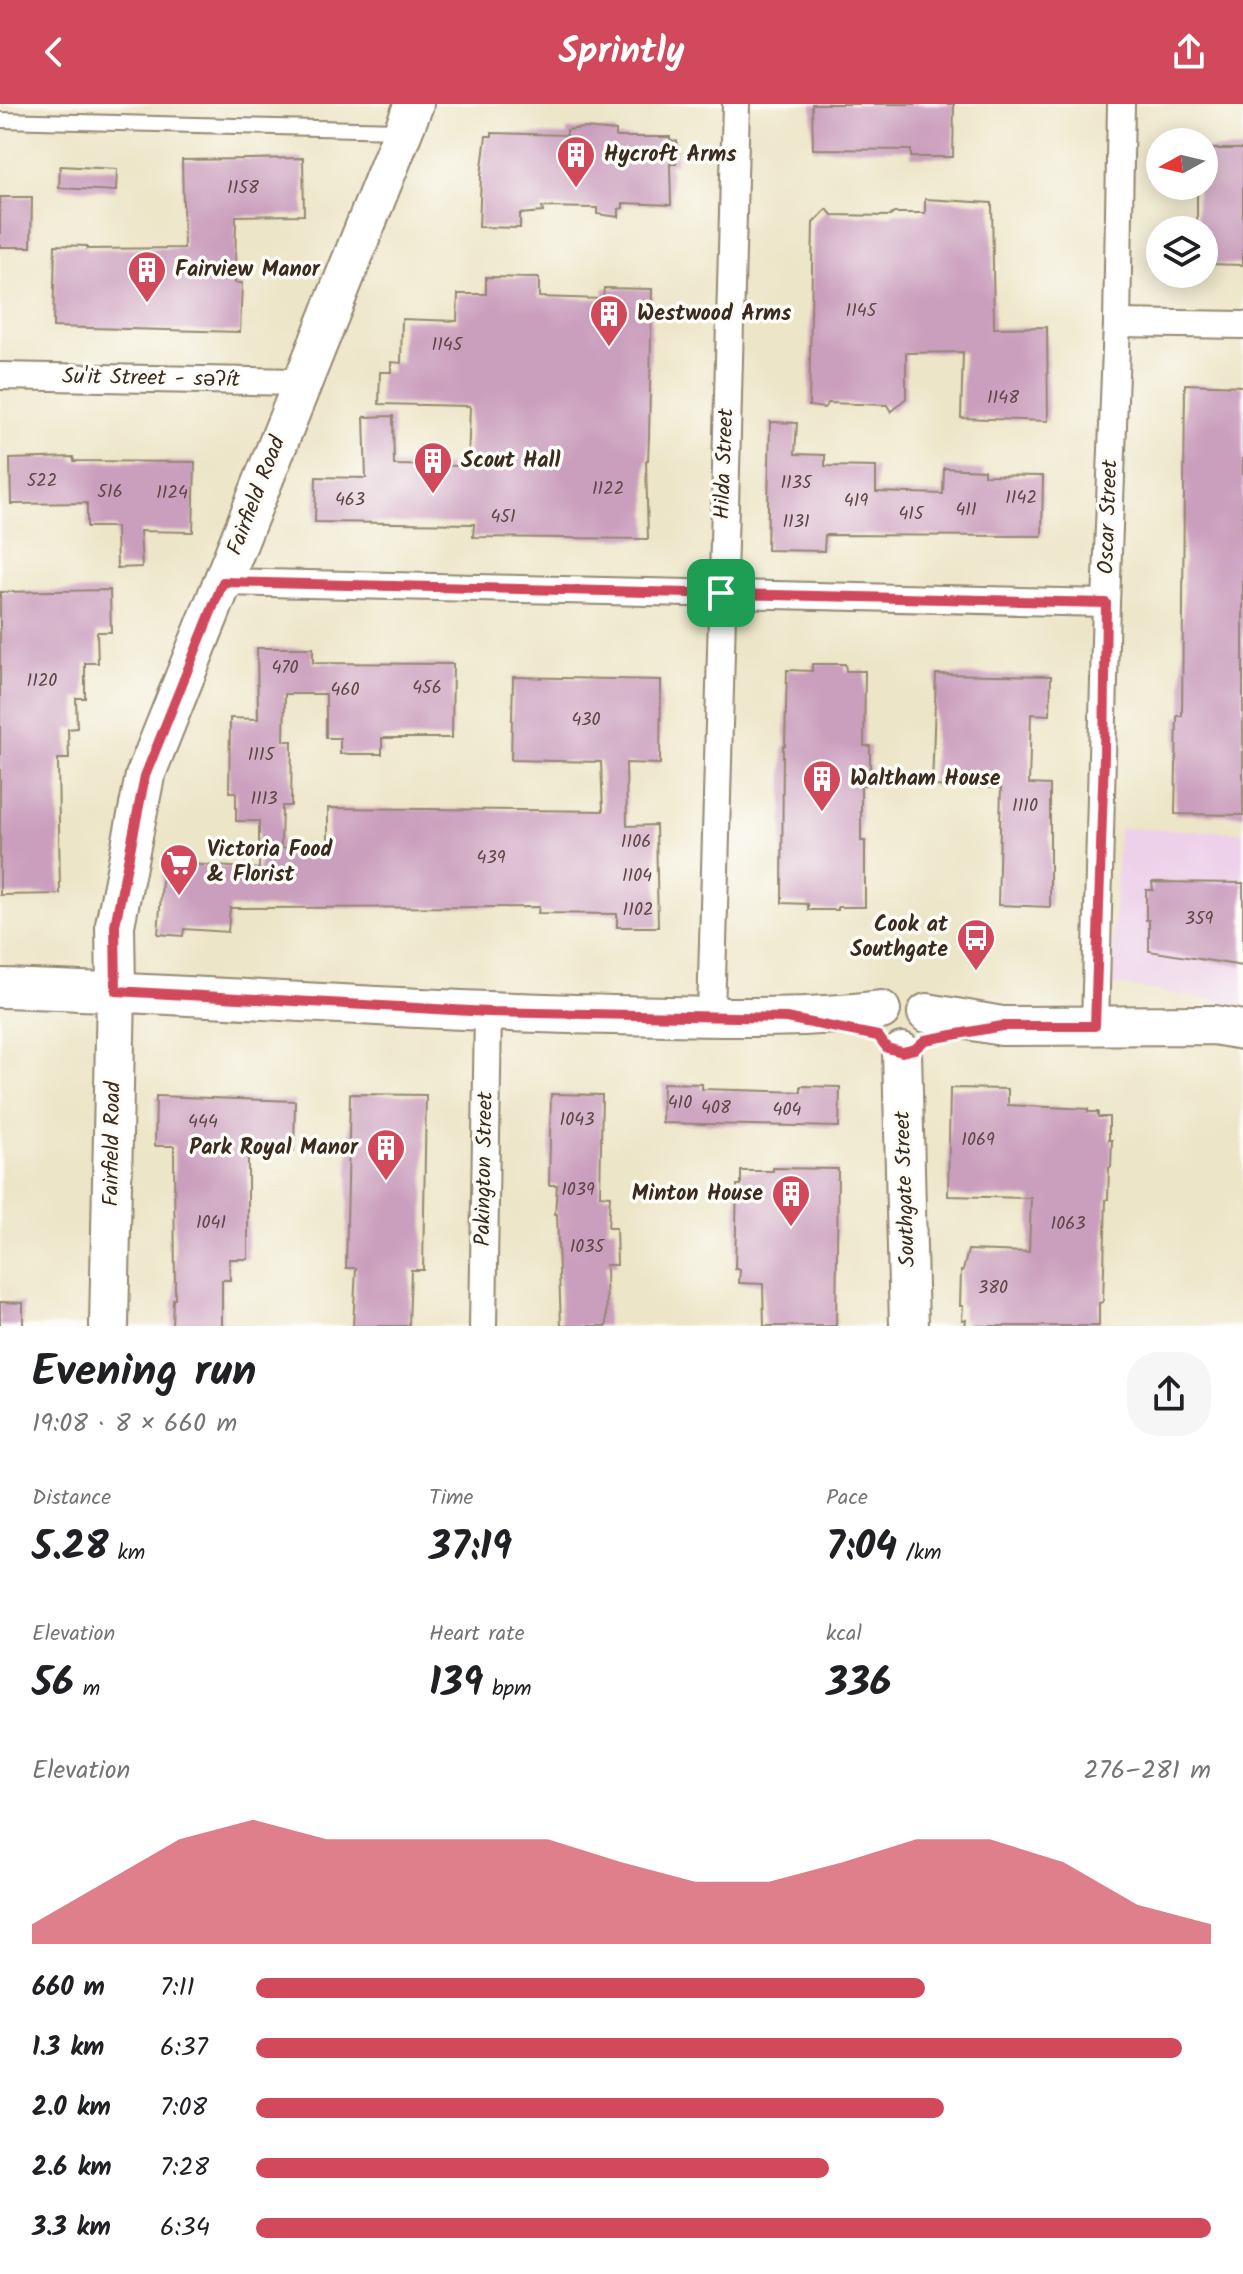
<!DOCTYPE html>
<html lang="en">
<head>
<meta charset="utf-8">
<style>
  body { margin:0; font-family:Kalam,sans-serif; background:#f6f6f6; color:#202124; height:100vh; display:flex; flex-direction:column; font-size:30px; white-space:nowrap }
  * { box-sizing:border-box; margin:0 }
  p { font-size:26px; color:#757577 }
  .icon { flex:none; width:44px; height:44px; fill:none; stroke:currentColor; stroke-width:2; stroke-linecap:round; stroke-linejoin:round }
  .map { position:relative; height:1222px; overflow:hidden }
  .panel { display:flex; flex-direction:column; background:#fff; flex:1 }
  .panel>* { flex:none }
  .needle { width:52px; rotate:262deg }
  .fabs { position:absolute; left:1146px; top:24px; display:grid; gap:16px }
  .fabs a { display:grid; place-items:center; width:72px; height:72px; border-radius:50%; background:#fff; box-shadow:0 4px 20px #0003; font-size:40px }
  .pin { position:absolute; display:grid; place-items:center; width:68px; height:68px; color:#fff; margin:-34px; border-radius:16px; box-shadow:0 4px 12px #0006 }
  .round { display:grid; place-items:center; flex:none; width:84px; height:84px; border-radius:32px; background:#f6f6f6 }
  .summary { display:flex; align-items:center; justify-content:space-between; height:136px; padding:0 32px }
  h1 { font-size:44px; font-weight:700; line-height:60px }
  .stats { display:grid; grid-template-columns:repeat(3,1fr); gap:12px; height:136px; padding:8px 32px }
  .stats div { display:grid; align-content:center }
  .stats b { font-size:40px; font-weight:700 }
  .stats small { font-size:22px; font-weight:400 }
  .stats p { font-size:22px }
  .chart { height:224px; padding:16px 32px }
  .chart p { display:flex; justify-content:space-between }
  .chart svg { width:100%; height:144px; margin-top:8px; fill:#d1495b; opacity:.7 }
  ul { padding:0 32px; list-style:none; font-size:26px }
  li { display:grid; grid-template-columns:128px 96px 1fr; align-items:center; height:60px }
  li i { height:20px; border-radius:10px; background:#d1495b }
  header { display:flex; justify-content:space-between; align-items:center; height:104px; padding:0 32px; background:#d1495b; color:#fff; font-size:36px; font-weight:700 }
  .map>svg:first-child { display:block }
</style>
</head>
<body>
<header><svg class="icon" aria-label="back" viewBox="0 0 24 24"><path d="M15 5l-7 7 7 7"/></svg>Sprintly<svg class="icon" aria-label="share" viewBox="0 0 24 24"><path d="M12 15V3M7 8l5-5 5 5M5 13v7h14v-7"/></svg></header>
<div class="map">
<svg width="1243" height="1222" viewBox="0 0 1243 1222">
  <rect width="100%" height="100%" fill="#fdfcf7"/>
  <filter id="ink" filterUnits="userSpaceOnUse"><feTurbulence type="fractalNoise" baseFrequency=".0125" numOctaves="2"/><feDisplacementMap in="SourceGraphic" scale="16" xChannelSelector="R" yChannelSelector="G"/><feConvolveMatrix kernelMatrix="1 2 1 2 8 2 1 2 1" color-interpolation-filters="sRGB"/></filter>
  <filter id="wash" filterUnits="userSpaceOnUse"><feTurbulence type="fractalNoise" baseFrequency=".006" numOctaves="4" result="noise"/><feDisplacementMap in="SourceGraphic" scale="32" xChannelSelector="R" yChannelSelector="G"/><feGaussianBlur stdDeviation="1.8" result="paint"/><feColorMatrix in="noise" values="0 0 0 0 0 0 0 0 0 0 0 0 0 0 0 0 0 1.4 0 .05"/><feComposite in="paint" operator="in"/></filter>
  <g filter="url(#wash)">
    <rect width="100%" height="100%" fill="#ede5c7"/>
    <path fill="#edd0e9" d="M 1119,724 L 1243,728 L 1243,901 L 1111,880 Z"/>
    <g id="blocks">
      <path fill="#ca9ebd" d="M 812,0 L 954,0 L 953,53 L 911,53 L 911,46 L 813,45 Z
        M 584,24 L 616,27 L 616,33 L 670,33 L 670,36 L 677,37 L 676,60 L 670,60 L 671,101 L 623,99 L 623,104 L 619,105 L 619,113 L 597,110 L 597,104 L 542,103 L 543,108 L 520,110 L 520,124 L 479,123 L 481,71 L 486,32 L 492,32 L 492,29 L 567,31 L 567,26 Z
        M 1204,45 L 1243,45 L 1243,161 L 1204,160 L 1204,126 L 1197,126 L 1197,82 L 1204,82 Z
        M 303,54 L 304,111 L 236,112 L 235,179 L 242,179 L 240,228 L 53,223 L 55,141 L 87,142 L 87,145 L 184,144 L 182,56 Z
        M 60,62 L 117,65 L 116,87 L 59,84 Z
        M 0,93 L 32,93 L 31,143 L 0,143 Z
        M 925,95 L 992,99 L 994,224 L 1047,223 L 1048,317 L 961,314 L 963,248 L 906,249 L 906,294 L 891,308 L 887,301 L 828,299 L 824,304 L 809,302 L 813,119 L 827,105 L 832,111 L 890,112 L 894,109 L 925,109 Z
        M 486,173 L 539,174 L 539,193 L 603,195 L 604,184 L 652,185 L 649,333 L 648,356 L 646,357 L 648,435 L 473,433 L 474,420 L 315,418 L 316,373 L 366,374 L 364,313 L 393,312 L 394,361 L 468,362 L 470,302 L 379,300 L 380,268 L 391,268 L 391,258 L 401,259 L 402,215 L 457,217 L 458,190 L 486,190 Z
        M 1185,280 L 1243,282 L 1243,711 L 1175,710 L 1177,612 L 1182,612 Z
        M 770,318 L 797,319 L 795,350 L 825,351 L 825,362 L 876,363 L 876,388 L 943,390 L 944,364 L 984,366 L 984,371 L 1043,372 L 1042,432 L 825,431 L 824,447 L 767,446 Z
        M 73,353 L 74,357 L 195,358 L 193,428 L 140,427 L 142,463 L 117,464 L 116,423 L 87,423 L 87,399 L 11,400 L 10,355 Z
        M 110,486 L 111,528 L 97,528 L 98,559 L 85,559 L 85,594 L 76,594 L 77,624 L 68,625 L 69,655 L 58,655 L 60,790 L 0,791 L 0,488 Z
        M 257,544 L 313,544 L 313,559 L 453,560 L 452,634 L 382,634 L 382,650 L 340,650 L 340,634 L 326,634 L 326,590 L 285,590 L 284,637 L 292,637 L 291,702 L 282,702 L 281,744 L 328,744 L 328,704 L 603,707 L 601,658 L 511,656 L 513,573 L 661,576 L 660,660 L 626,659 L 627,722 L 656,721 L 658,823 L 617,823 L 617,810 L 538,809 L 539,803 L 230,804 L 228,828 L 184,825 L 183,832 L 158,830 L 164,751 L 189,753 L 189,760 L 259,765 L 259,717 L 236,717 L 236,688 L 229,688 L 230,614 L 258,615 Z
        M 812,560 L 845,560 L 846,567 L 865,567 L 864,642 L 870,642 L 870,681 L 861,681 L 861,737 L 865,737 L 865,803 L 838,803 L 838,806 L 808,806 L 808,800 L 782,799 L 783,642 L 785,642 L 787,566 L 812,567 Z
        M 936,570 L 1051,572 L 1050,611 L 1031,610 L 1029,680 L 1050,681 L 1050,803 L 998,801 L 1001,684 L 932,682 Z
        M 1152,778 L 1243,779 L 1243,862 L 1149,847 L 1149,816 L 1146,816 L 1146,786 L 1153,786 Z
        M 663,979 L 702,980 L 702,985 L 770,987 L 801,988 L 801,982 L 840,983 L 839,1023 L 662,1019 Z
        M 950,984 L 1008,985 L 1008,1001 L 1088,1005 L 1088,1008 L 1098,1008 L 1098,1013 L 1109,1013 L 1109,1036 L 1112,1036 L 1111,1063 L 1109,1064 L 1108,1095 L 1106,1096 L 1103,1198 L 1099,1199 L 1099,1222 L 965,1222 L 966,1215 L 962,1216 L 963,1202 L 960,1202 L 961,1167 L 963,1167 L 968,1146 L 1029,1148 L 1031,1094 L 948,1092 Z
        M 350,990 L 426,991 L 423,1166 L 411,1166 L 409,1222 L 353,1222 L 356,1164 L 346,1164 Z
        M 551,990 L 602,991 L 600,1091 L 610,1092 L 608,1124 L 616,1124 L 617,1161 L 606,1161 L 607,1222 L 561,1222 L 557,1110 L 555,1110 L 557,1081 L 549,1081 Z
        M 156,992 L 295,997 L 294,1048 L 248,1047 L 248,1155 L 229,1155 L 230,1176 L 222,1176 L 222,1222 L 172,1222 L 173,1195 L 175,1195 L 174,1042 L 155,1042 Z
        M 773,1064 L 838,1065 L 836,1222 L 764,1222 L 763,1180 L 739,1179 L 740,1165 L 735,1165 L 737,1081 L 741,1081 L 741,1067 L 773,1067 Z
        M 0,1198 L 23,1199 L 23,1222 L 0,1222 Z"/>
    </g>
  </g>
  <g filter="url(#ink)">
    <use href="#blocks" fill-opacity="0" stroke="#948872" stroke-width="2"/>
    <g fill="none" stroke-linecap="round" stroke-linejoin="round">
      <defs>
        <path id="lane" d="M 0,16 L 399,26"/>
        <path id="street" d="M 1117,219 L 1243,221
          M 0,272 L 301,278
          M 223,478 L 1106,499
          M 711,912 L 736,0
          M 1095,922 L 1106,499 L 1117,219 L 1121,0
          M 483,1222 L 488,908"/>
        <path id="secondary" d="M 0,884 C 205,890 409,907 613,911 C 703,912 792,917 881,906
          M 927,909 L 1002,922 L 1214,921 L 1243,926
          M 902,948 L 909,1222
          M 109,1222 L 116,887 L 115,821 L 145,672 L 414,0"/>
      </defs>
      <use href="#lane" stroke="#948872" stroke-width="18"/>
      <use href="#street" stroke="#948872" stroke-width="30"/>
      <use href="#secondary" stroke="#948872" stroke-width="42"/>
      <use href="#lane" stroke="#fff" stroke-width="14"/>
      <use href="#street" stroke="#fff" stroke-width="26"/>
      <use href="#secondary" stroke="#fff" stroke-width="38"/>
    </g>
  </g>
  <g fill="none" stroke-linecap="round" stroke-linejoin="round" filter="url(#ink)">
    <defs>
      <path id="route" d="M 223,478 L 1106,499 L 1104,652 L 1095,922 L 1002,922 L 925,936 L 915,945 L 902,948 L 887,944 L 878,932 L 786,914 L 488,908 L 116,887 L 115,821 L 145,672 Z"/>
    </defs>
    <use href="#route" stroke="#fff" stroke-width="16"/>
    <use href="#route" stroke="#d1495b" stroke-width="10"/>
  </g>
  <defs>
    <symbol id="building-pin" viewBox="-11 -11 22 30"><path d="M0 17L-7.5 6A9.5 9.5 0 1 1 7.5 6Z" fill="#d1495b" stroke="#fdfcf7"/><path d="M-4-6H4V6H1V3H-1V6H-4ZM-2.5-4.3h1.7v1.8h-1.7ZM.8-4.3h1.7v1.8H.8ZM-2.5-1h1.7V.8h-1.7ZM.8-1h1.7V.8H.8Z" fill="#fff"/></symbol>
    <symbol id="supermarket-pin" viewBox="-11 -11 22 30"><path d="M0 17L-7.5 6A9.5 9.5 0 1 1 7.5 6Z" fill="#d1495b" stroke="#fdfcf7"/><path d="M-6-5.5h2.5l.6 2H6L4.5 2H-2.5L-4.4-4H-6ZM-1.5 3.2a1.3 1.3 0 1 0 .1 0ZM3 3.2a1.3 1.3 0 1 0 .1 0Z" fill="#fff"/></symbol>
    <symbol id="bus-pin" viewBox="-11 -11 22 30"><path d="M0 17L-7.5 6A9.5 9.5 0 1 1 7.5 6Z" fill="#d1495b" stroke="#fdfcf7"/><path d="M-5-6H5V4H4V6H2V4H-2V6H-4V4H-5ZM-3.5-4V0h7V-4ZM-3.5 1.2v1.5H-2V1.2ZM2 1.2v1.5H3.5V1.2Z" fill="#fff"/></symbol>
  </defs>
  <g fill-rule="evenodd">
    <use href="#building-pin" x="554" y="29" width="44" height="60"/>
    <use href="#building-pin" x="125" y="144" width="44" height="60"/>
    <use href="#building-pin" x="587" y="188" width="44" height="60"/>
    <use href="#building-pin" x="411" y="335" width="44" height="60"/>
    <use href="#building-pin" x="800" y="653" width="44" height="60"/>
    <use href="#supermarket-pin" x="157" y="737" width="44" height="60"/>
    <use href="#bus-pin" x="954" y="812" width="44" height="60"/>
    <use href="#building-pin" x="364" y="1022" width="44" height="60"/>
    <use href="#building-pin" x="769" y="1068" width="44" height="60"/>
  </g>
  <g text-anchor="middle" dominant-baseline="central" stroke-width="7" stroke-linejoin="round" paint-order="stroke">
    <g font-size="18" fill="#5f4746">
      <text x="243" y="84">1158</text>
      <text x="861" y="207">1145</text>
      <text x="447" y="241">1145</text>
      <text x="1003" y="294">1148</text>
      <text x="42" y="377">522</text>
      <text x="796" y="379">1135</text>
      <text x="608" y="385">1122</text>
      <text x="110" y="388">516</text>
      <text x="172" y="389">1124</text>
      <text x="1021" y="394">1142</text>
      <text x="350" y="396">463</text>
      <text x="856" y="397">419</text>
      <text x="966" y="406">411</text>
      <text x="911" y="410">415</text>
      <text x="503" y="413">451</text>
      <text x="796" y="418">1131</text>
      <text x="285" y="564">470</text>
      <text x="42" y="577">1120</text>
      <text x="427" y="584">456</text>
      <text x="345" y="586">460</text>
      <text x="586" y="616">430</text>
      <text x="261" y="651">1115</text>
      <text x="264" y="695">1113</text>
      <text x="1025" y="702">1110</text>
      <text x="636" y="738">1106</text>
      <text x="491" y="754">439</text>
      <text x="637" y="772">1104</text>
      <text x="638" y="806">1102</text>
      <text x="1199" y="815">359</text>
      <text x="680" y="999">410</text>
      <text x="716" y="1004">408</text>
      <text x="787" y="1006">404</text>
      <text x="577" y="1016">1043</text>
      <text x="203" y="1018">444</text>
      <text x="978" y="1036">1069</text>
      <text x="578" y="1086">1039</text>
      <text x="211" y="1119">1041</text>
      <text x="1068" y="1120">1063</text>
      <text x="587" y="1143">1035</text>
      <text x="993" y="1184">380</text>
    </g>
    <g font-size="22" font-weight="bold" fill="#3b2a1e" stroke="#fdfcf7" text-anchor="start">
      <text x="604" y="51">Hycroft Arms</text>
      <text x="175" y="166">Fairview Manor</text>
      <text x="637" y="210">Westwood Arms</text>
      <text x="461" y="357">Scout Hall</text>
      <text x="850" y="675">Waltham House</text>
      <text x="207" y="746">Victoria Food<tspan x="207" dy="25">&amp; Florist</tspan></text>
      <text x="948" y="821" text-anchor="end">Cook at<tspan x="948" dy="25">Southgate</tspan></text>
      <text x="358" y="1044" text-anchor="end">Park Royal Manor</text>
      <text x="763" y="1090" text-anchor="end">Minton House</text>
    </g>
    <g font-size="22" fill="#3b2a1e" stroke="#fdfcf7">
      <text transform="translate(151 275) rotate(1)">Su'it Street - səʔít</text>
      <text transform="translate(725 360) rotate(-88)">Hilda Street</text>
      <text transform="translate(257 392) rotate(-69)">Fairfield Road</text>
      <text transform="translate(1109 413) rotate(-88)">Oscar Street</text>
      <text transform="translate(113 1040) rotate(-89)">Fairfield Road</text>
      <text transform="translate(485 1065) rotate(-89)">Pakington Street</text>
      <text transform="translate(906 1085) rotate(-92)">Southgate Street</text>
    </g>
  </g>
</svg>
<div class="fabs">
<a><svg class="needle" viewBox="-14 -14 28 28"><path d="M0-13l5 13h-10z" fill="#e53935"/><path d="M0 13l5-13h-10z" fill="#757577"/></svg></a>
<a><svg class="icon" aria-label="layers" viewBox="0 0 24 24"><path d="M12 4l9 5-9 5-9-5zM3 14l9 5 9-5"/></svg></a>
</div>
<div class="pin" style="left:721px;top:489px;background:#1e9e55"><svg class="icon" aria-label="arrive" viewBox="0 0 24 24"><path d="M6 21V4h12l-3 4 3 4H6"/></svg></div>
</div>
<section class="panel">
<div class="summary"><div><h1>Evening run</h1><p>19:08 · 8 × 660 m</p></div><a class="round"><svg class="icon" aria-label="share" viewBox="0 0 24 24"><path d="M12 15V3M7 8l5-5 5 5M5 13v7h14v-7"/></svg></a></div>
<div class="stats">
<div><p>Distance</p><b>5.28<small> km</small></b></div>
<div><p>Time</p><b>37:19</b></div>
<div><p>Pace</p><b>7:04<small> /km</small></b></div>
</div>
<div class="stats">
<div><p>Elevation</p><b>56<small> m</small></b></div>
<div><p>Heart rate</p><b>139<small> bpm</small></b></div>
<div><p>kcal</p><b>336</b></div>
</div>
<div class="chart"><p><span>Elevation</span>276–281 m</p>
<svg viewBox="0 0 160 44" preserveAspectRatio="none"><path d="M0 44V38L10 25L20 12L30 6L40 12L50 12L60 12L70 12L80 19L90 25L100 25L110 19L120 12L130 12L140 19L150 32L160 38V44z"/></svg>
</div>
<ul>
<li><b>660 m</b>7:11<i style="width:70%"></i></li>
<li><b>1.3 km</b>6:37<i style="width:97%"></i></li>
<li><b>2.0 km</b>7:08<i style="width:72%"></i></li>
<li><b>2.6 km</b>7:28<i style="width:60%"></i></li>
<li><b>3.3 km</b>6:34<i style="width:100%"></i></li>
</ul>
</section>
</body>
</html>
